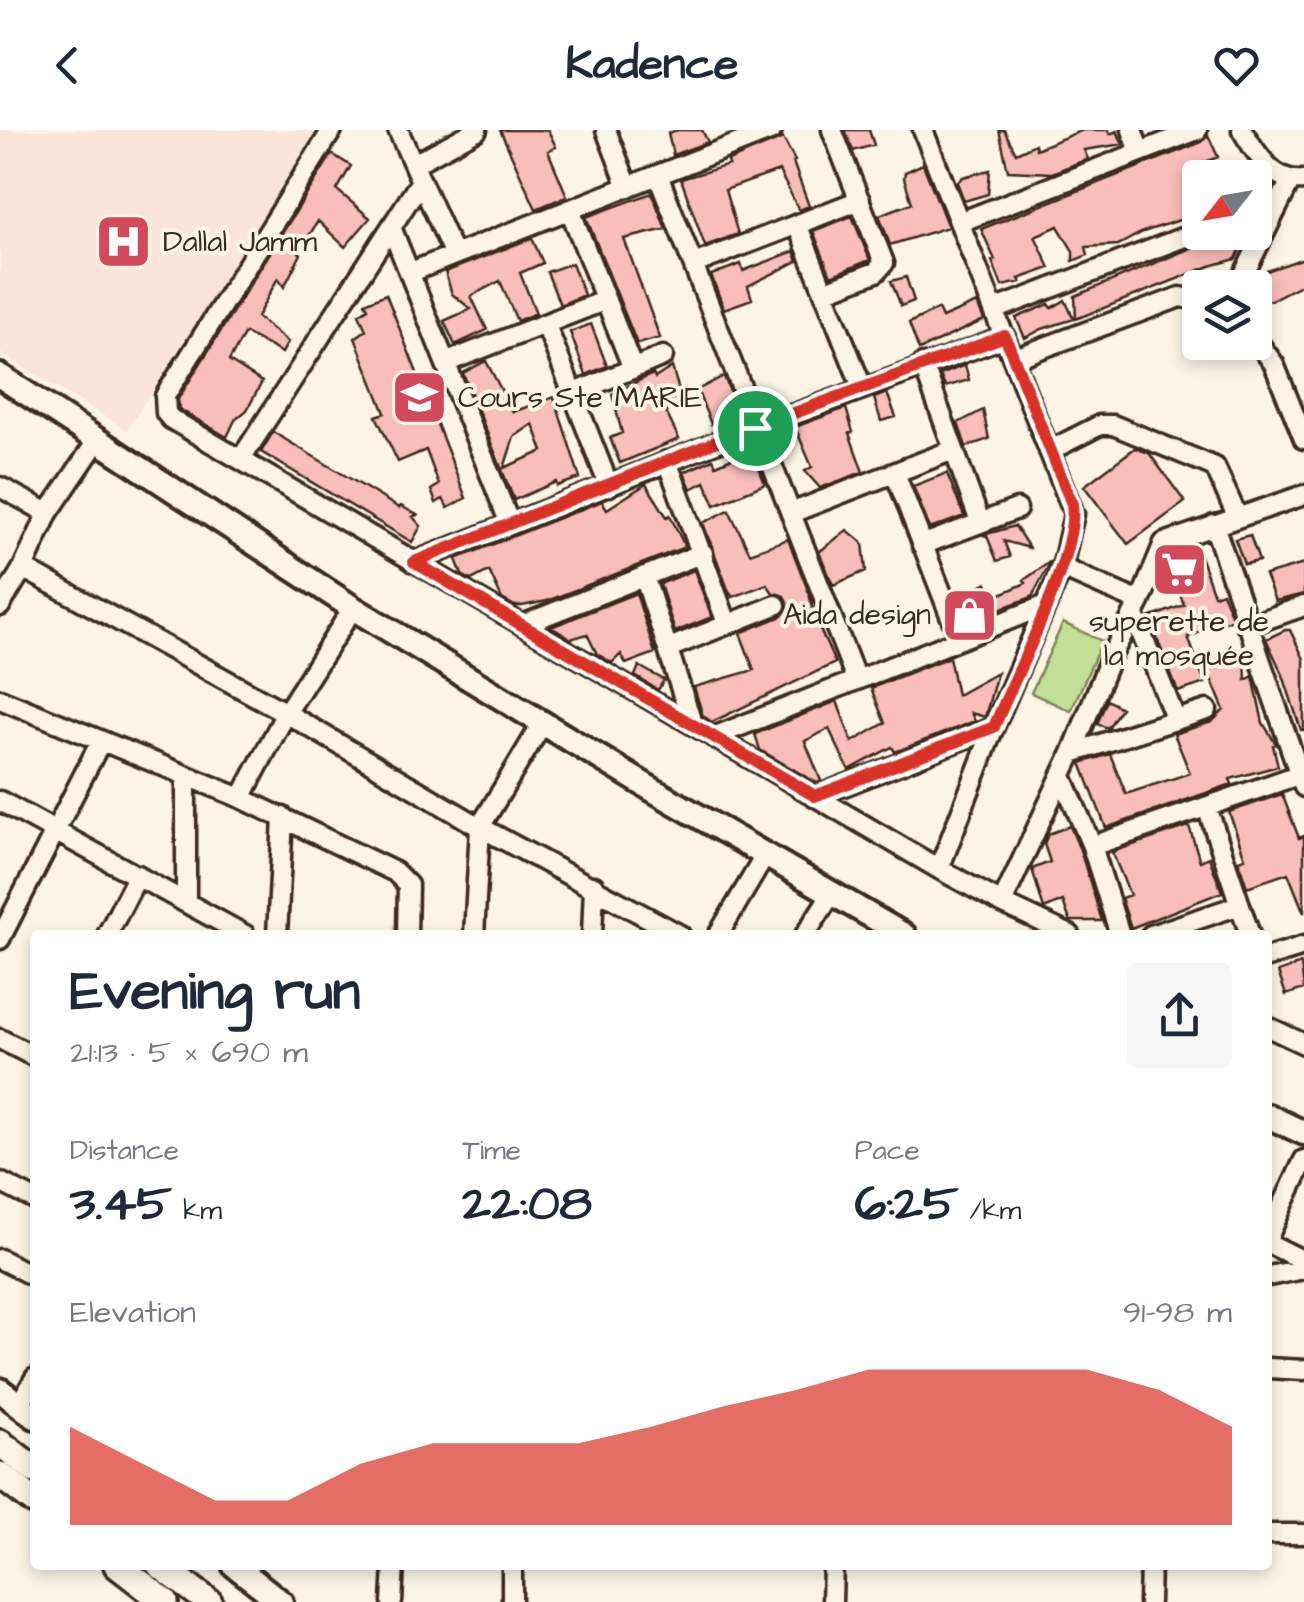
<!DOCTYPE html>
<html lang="en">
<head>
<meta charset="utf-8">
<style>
  body { margin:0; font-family:"Architects Daughter",sans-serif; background:#f6f6f7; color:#1f2937; height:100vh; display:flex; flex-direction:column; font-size:38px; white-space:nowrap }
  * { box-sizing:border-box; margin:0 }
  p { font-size:32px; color:#747a83 }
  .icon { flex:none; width:55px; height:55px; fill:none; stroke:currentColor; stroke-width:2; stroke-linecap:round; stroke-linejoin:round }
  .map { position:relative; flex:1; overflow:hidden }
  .panel { position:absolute; left:30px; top:800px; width:1242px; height:640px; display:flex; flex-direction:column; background:#fff; border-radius:10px; box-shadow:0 5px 15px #0003 }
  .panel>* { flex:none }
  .needle { width:65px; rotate:239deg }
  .buttons { position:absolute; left:1182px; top:30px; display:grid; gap:20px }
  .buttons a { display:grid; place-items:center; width:90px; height:90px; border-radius:10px; background:#fff; box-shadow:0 5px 15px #0003; font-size:50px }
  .pin { position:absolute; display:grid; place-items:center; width:85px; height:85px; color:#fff; margin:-42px; border:5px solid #fff; border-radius:50%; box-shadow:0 2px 10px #0007 }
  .round { display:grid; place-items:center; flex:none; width:105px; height:105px; border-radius:10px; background:#f6f6f7 }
  .headline { display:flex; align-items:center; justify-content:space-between; height:170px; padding:0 40px }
  h1 { font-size:55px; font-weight:700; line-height:75px }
  .metrics { display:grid; grid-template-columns:repeat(3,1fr); gap:15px; height:170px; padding:10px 40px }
  .metrics div { display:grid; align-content:center }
  .metrics b { font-size:50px; font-weight:700 }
  .metrics small { font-size:28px; font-weight:400 }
  .metrics p { font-size:28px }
  .chart { height:280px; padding:20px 40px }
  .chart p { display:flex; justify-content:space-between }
  .chart svg { width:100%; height:180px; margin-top:10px; fill:#d93025; opacity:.7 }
  header { display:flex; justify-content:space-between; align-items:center; height:130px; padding:0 40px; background:#fff; font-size:45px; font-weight:700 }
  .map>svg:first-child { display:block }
</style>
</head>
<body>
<header><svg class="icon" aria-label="back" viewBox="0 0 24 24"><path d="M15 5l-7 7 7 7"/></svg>Kadence<svg class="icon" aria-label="heart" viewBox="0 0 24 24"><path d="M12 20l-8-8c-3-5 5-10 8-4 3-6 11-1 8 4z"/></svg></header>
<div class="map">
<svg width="1304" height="1472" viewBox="0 0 1304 1472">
  <rect width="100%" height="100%" fill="#fcf5e5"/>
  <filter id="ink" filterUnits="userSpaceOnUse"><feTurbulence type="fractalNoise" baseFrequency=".01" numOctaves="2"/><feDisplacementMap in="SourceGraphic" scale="20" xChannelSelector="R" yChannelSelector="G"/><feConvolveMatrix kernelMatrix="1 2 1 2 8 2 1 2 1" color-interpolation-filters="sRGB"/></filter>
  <g filter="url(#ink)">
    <path fill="#fbe4d8" d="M 0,0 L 320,0 L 127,300 L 0,223 Z"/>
    <path fill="#c3df97" stroke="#7f845a" stroke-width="2.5" d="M 1063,493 L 1102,511 L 1071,581 L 1031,563 Z"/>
    <path fill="#f9bdba" stroke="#3b2a1e" stroke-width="2.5" fill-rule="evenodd" d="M 500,0 L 548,0 L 556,17 L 548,21 L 567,66 L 536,79 Z
      M 678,0 L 702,0 L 708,12 L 673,25 L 668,3 Z
      M 845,0 L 869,0 L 874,15 L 853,21 Z
      M 999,0 L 1004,0 L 1016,23 L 1035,14 L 1036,19 L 1083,0 L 1108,0 L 1110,4 L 1117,1 L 1123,14 L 1084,20 L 1088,29 L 1052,43 L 1008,41 Z
      M 1208,5 L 1218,27 L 1200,34 L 1200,75 L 1186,81 L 1189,87 L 1143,102 L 1118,115 L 1086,117 L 1088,125 L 1073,131 L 1073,121 L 1058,96 L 1035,106 L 1050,138 L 1019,149 L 1021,152 L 1002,156 L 992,131 L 995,130 L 981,99 L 1202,12 Z
      M 783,8 L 795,31 L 793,32 L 809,76 L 799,80 L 779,41 L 725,60 L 738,104 L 705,116 L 681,49 L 729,35 L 728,31 Z
      M 332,24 L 351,36 L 337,60 L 370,88 L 345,117 L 318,91 L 299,122 L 301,124 L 284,157 L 278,148 L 257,187 L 288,212 L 282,223 L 245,203 L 229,231 L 262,252 L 247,280 L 235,290 L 227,307 L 179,279 L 178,269 Z
      M 923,34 L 948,97 L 890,115 L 879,85 L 912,73 L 904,48 L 905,42 Z
      M 990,40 L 988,64 L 964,71 L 957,52 L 963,47 Z
      M 652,63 L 666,99 L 624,109 L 660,208 L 637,214 L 586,87 Z
      M 852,86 L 870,130 L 831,146 L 813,101 Z
      M 1230,102 L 1248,102 L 1236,129 L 1210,136 L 1076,189 L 1075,166 Z
      M 532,108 L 543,133 L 520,143 L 536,183 L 517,191 L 500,151 L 471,166 L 487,200 L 455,215 L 444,191 L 471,179 L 452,164 L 445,142 Z
      M 794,121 L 798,131 L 748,156 L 752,169 L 724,179 L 711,145 L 741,134 L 743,141 Z
      M 1304,128 L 1304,153 L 1271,170 L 1255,172 L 1255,158 L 1251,158 L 1258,144 Z
      M 572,133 L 584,165 L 560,175 L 547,142 Z
      M 906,147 L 914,171 L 901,176 L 891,151 Z
      M 386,164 L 466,368 L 448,378 L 443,369 L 436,373 L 431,360 L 439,355 L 426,320 L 398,332 L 376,286 L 385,283 L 355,208 L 366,200 L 359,184 L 368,178 L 365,173 Z
      M 1065,170 L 1074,189 L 1042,199 L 1025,208 L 1016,188 L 1049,174 L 1052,178 Z
      M 977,173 L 984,190 L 919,220 L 909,193 L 938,179 L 942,188 Z
      M 591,194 L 607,236 L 586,245 L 570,202 Z
      M 486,231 L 513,282 L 554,267 L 580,348 L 557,356 L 556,352 L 514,370 L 463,243 ZM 533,294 L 543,321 L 504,338 L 514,307 Z
      M 965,235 L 969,250 L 945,257 L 940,245 Z
      M 672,237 L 680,264 L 666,273 L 668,276 L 664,278 L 679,309 L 620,333 L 610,308 L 622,303 L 612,264 L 653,244 L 655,248 Z
      M 724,246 L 739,285 L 711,294 L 697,260 Z
      M 887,263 L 896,287 L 881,291 L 874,268 Z
      M 846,278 L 853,302 L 849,303 L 863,342 L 820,358 L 805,341 L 812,337 L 795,297 Z
      M 983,280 L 989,309 L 966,317 L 958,293 Z
      M 273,302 L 399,378 L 401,376 L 417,385 L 413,387 L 421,396 L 412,412 L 261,322 Z
      M 1135,318 L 1149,323 L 1185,372 L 1128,414 L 1084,356 Z
      M 752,319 L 765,354 L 715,375 L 705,352 L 691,359 L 684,342 L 713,329 L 716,335 Z
      M 947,343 L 964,386 L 930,399 L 913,356 Z
      M 646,354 L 667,387 L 670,385 L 685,417 L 547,471 L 522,476 L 515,476 L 502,469 L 489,441 L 471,450 L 462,445 L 456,429 L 602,371 L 607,379 Z
      M 729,380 L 750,423 L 788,409 L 809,463 L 815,488 L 835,533 L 712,592 L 703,586 L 694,557 L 754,540 L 740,503 L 782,486 L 788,476 L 784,466 L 773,463 L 767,454 L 733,467 L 729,462 L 703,393 Z
      M 1015,396 L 1029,418 L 1004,411 L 1010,427 L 997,431 L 987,406 L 983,405 Z
      M 847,400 L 863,413 L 866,441 L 833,455 L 819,422 Z
      M 1250,405 L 1259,431 L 1244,434 L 1235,409 Z
      M 1198,420 L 1214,465 L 1222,462 L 1233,489 L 1188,507 L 1205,553 L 1178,562 L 1149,488 L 1184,475 L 1169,434 L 1171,430 Z
      M 1051,431 L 1032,467 L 966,491 L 956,465 L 987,453 L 992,468 L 1026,453 L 1024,450 Z
      M 1304,434 L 1304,464 L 1275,471 L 1265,445 Z
      M 694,440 L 712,487 L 675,502 L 660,454 Z
      M 636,463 L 655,523 L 626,534 L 621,524 L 612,533 L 597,524 L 587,504 L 571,509 L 551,497 Z
      M 1285,500 L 1290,500 L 1304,529 L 1304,600 L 1301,600 L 1283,545 L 1266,509 Z
      M 949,527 L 957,565 L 997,543 L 985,587 L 971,583 L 975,591 L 895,622 L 892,617 L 849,640 L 829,599 L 805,611 L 821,651 L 817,653 L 760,620 L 755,604 L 837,571 L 852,612 L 885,593 L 871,558 Z
      M 1245,528 L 1246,550 L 1253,546 L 1263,593 L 1276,614 L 1273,615 L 1278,636 L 1230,649 L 1232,654 L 1106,698 L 1081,633 L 1110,624 L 1126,664 L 1190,643 L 1174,604 L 1212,592 L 1224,580 L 1208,541 Z
      M 639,536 L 664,550 L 658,560 L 635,546 Z
      M 1107,570 L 1121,578 L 1108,598 L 1097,594 Z
      M 1282,664 L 1299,708 L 1304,706 L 1304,783 L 1288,743 L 1247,757 L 1238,730 L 1245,728 L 1229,682 Z
      M 1070,696 L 1080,720 L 1102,791 L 1070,791 L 1063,771 L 1044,779 L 1032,739 L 1050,732 L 1044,714 L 1048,704 Z
      M 1189,696 L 1200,731 L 1209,727 L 1222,762 L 1131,798 L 1121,768 L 1130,765 L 1112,722 Z
      M 1301,834 L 1304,859 L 1286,865 L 1278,842 Z"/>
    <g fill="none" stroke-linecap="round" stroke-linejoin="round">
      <defs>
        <path id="minor" d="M 332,0 L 165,266 L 166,283 L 171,289 L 939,739 L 1002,773 L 1070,805
          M 398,0 L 454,125
          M 606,0 L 628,57
          M 923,0 L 1074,384 L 1062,438 L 994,597 L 939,739
          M 1132,0 L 1140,22
          M 1242,0 C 1256,23 1274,54 1304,50
          M 414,34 L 477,0
          M 658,45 L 856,549
          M 570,80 L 633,239
          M 1255,80 L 1281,70
          M 960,92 L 1197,0
          M 797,94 L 862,257
          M 391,97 L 510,394
          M 694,134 L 860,70
          M 411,142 L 772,0
          M 1237,158 L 1290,52
          M 824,162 L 876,142 L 884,133 L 832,0
          M 994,180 L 1200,101
          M 546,195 L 609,356
          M 1255,208 L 1274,234 L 1304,309
          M 1013,229 L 1180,167 L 1200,170
          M 447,232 L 606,170
          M 923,234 L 980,392
          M 572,264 L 663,226
          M 1049,321 L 1100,295 L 1113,295 L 1215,337 L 1237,386
          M 241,329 L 421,51
          M 667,331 L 727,493
          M 895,343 L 959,508
          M 0,357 L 48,383
          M 791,383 L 953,320
          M 1214,395 L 1304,657
          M 922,415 L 1017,379
          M 414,432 L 715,313 L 1005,207
          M 23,438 L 286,583 L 480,697 L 680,805
          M 1062,438 L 1140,472
          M 644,446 L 692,593
          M 0,476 L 23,438 L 48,383 L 97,311
          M 1134,485 L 1175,588
          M 522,495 L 703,423
          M 1247,496 L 1304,476
          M 669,518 L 776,475
          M 0,569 L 241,668 L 395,742 L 408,755 L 407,805
          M 713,607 L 1046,475
          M 1072,623 L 1207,580
          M 186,646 L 186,772
          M 1062,646 L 1092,716 L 1120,805
          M 815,667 L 994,597
          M 241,668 L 286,583 L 353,478
          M 0,671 L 245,805
          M 1207,677 L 1250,805
          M 1092,716 L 1304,643
          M 1002,773 L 1072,623 L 1111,526 L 1140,472 L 1164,413 L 1304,365
          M 107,805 L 138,745
          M 277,805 L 283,687
          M 474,805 L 480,697 L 542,594
          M 592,805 L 594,756
          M 718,805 L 766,724
          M 805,805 L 832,763
          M 1151,805 L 1240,775
          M 0,809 L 101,611
          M 1268,827 L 1304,816
          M 1268,897 L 1304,914
          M 0,909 L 35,927
          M 0,1052 L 35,1070
          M 1268,1107 L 1304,1030
          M 1268,1113 L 1304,1131
          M 0,1129 L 35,1147
          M 1268,1146 L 1304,1139
          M 1268,1238 L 1304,1240
          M 19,1276 L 35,1248
          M 1268,1404 L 1304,1404
          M 392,1472 L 394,1435
          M 512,1472 L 512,1435
          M 832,1472 L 833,1435
          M 1149,1472 L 1150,1435"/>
        <path id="major" d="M 0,246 L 353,478 L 653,660 L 904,805
          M 1268,986 L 1304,1003
          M 0,1260 L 35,1287
          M 234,1435 L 281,1472"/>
        <path id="highway" d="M 0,1313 L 35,1340
          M 0,1345 L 35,1372
          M 117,1435 L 165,1472
          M 160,1435 L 209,1472"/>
      </defs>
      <use href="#minor" stroke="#3b2a1e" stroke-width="25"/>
      <use href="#major" stroke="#3b2a1e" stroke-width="30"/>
      <use href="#highway" stroke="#3b2a1e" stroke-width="32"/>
      <use href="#minor" stroke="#fcf5e5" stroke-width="18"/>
      <use href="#major" stroke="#fcf5e5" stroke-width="22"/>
      <use href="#highway" stroke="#fcf5e5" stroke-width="25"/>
    </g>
  </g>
  <g fill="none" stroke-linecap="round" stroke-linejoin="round" filter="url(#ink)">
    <defs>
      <path id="route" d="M 1005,206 L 1072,374 C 1079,423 1015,546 994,597 L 815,666 L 414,432 L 715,312 Z"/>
    </defs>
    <use href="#route" stroke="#fff" stroke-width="20"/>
    <use href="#route" stroke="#d93025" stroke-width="12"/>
  </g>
  <defs>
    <symbol id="hospital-square" viewBox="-11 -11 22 22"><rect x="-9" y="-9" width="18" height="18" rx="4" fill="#d1495b" stroke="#fcf5e5"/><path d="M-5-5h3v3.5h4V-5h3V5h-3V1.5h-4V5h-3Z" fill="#fff"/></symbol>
    <symbol id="school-square" viewBox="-11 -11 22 22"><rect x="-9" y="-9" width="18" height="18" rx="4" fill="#d1495b" stroke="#fcf5e5"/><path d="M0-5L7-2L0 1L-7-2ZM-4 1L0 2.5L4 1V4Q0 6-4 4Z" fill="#fff"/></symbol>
    <symbol id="supermarket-square" viewBox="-11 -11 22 22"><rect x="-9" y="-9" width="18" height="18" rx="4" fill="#d1495b" stroke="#fcf5e5"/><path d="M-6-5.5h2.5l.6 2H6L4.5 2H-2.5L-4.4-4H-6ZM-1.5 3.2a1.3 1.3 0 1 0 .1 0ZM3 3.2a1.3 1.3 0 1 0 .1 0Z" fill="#fff"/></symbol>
    <symbol id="shop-square" viewBox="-11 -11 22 22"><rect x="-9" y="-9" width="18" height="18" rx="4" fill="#d1495b" stroke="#fcf5e5"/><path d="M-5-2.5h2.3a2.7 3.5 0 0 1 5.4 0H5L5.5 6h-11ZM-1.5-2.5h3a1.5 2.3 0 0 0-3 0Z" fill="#fff"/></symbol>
  </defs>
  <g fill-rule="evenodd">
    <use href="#hospital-square" x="92" y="80" width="63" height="63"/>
    <use href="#school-square" x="388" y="236" width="63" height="63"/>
    <use href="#supermarket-square" x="1148" y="408" width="63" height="63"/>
    <use href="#shop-square" x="938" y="454" width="63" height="63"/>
  </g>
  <g text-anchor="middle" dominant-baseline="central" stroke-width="8" stroke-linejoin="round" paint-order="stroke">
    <g font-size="30" fill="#3b2a1e" stroke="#fcf5e5" text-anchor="start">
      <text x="163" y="112">Dallal Jamm</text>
      <text x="458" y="268">Cours Ste MARIE</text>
      <text x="931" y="485" text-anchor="end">Aida design</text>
      <text x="1179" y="492" text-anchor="middle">superette de<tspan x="1179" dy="34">la mosquée</tspan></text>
    </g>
  </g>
</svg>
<div class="buttons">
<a><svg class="needle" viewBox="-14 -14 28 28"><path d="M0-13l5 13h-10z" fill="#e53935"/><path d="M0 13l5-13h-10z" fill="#747a83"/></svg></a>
<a><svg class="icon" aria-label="layers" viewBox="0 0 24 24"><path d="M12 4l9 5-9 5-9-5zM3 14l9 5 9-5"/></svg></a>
</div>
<div class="pin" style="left:755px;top:298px;background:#1e9e55"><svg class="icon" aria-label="arrive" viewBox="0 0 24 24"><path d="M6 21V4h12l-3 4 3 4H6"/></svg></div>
<section class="panel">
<div class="headline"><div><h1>Evening run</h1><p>21:13 · 5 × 690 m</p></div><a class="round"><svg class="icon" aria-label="share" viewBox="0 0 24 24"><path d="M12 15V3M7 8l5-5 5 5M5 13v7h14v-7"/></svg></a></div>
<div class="metrics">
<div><p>Distance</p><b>3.45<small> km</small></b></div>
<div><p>Time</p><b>22:08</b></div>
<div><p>Pace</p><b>6:25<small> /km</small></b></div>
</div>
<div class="chart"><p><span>Elevation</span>91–98 m</p>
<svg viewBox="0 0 160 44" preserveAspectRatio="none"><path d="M0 44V20L10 29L20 38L30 38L40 29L50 24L60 24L70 24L80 20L90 15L100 11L110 6L120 6L130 6L140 6L150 11L160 20V44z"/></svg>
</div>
</section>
</div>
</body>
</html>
